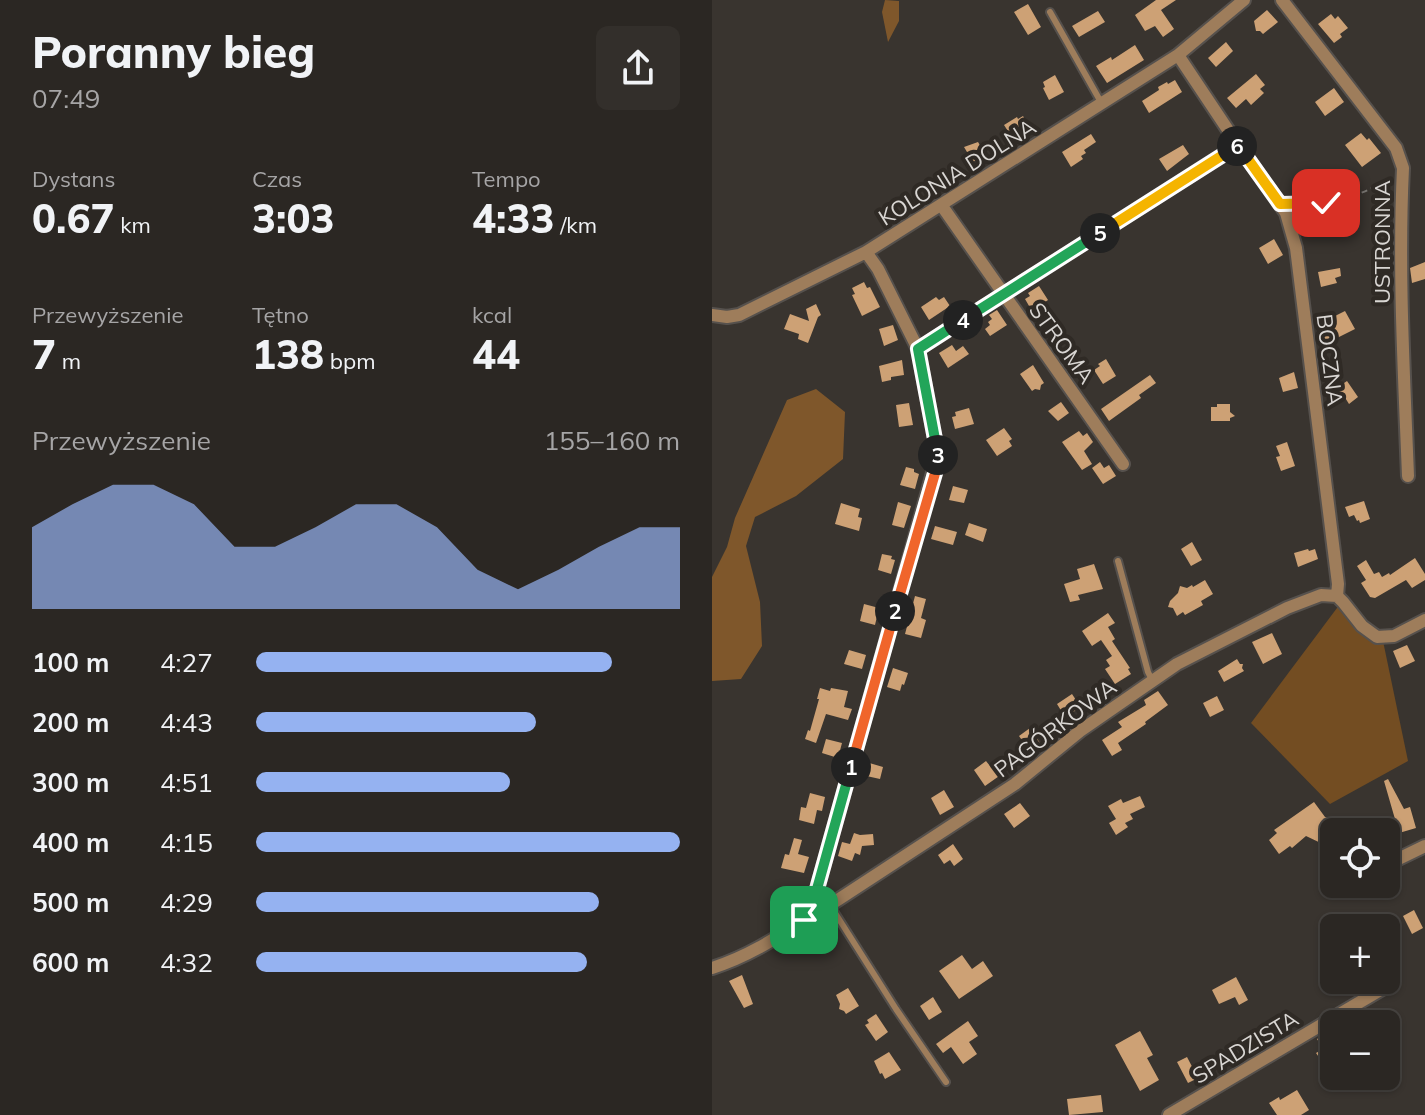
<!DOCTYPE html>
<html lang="pl">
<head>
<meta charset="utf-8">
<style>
  body { margin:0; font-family:Mulish,sans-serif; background:#332f2b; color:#f1f3f6; height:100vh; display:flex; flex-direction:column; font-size:30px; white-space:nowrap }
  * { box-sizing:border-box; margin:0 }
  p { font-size:26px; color:#a6a5a6 }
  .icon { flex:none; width:44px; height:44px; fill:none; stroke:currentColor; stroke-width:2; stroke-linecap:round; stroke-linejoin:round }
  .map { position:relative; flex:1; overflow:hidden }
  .sheet { display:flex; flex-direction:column; background:#2b2723; width:712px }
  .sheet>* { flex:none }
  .buttons { position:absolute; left:608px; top:818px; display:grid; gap:16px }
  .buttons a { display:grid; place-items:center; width:80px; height:80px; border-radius:12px; background:#2b2723; box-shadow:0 2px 6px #0004,0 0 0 2px #474441; font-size:40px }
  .pin { position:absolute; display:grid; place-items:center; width:68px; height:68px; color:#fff; margin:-34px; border-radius:16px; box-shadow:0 4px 12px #0006 }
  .km { position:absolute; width:40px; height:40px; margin:-20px; border-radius:50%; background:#222; color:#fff; font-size:22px; line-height:40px; text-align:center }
  .round { display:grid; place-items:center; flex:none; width:84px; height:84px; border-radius:12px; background:#332f2b }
  .head { display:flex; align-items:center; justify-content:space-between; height:136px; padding:0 32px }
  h1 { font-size:44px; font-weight:800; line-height:60px }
  .metrics { display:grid; grid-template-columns:repeat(3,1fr); gap:12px; height:136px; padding:8px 32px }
  .metrics div { display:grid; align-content:center }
  .metrics b { font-size:40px; font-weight:800 }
  .metrics small { font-size:22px; font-weight:400 }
  .metrics p { font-size:22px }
  .chart { height:224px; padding:16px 32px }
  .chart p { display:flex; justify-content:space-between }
  .chart svg { width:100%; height:144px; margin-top:8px; fill:#95b2f1; opacity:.7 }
  ul { padding:0 32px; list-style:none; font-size:26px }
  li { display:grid; grid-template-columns:128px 96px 1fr; align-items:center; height:60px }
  li i { height:20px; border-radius:10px; background:#95b2f1 }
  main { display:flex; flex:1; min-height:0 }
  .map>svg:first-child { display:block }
</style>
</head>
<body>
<main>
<section class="sheet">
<div class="head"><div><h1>Poranny bieg</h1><p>07:49</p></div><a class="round"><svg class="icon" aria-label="share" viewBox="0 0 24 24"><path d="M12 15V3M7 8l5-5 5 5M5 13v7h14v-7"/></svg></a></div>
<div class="metrics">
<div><p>Dystans</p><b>0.67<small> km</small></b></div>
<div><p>Czas</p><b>3:03</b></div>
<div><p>Tempo</p><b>4:33<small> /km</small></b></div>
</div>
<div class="metrics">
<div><p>Przewyższenie</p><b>7<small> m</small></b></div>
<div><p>Tętno</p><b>138<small> bpm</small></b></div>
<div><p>kcal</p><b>44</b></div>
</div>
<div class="chart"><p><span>Przewyższenie</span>155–160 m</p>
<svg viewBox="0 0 160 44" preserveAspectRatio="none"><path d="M0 44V19L10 12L20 6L30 6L40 12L50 25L60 25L70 19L80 12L90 12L100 19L110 32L120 38L130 32L140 25L150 19L160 19V44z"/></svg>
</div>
<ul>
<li><b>100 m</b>4:27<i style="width:84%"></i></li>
<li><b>200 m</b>4:43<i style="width:66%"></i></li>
<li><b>300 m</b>4:51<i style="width:60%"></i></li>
<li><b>400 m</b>4:15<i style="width:100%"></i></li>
<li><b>500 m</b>4:29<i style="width:81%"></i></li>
<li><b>600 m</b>4:32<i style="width:78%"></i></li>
</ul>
</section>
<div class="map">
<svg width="713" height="1115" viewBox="0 0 713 1115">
  <rect width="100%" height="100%" fill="#39342f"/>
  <path fill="#734d22" d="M 628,604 L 671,641 L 696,761 L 618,804 L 539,723 Z"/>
  <path fill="#7f572b" d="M 173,0 L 187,1 L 187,21 L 176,42 L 170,12 Z
    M 104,389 L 133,412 L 131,459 L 84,496 L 43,517 L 34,546 L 48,602 L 50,646 L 29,679 L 0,681 L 0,577 L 15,547 L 23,518 L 75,400 Z"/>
  <path fill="#cda175" d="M 444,0 L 464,0 L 449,10 L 462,29 L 451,37 L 443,26 L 433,31 L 423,15 Z
    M 316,4 L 329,27 L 316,35 L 302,12 Z
    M 555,10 L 566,22 L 551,34 L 548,31 L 544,31 L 542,21 Z
    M 386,11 L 393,22 L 367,37 L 360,26 Z
    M 619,14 L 623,19 L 626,16 L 636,28 L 628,34 L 630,37 L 622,43 L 606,24 Z
    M 514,42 L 521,51 L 504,67 L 496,58 Z
    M 423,45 L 432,60 L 395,83 L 384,66 L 399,57 L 400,60 Z
    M 544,74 L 553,85 L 548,89 L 552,93 L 539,105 L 534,99 L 524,108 L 515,98 Z
    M 343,75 L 352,92 L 337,100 L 331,88 L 333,87 L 331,82 Z
    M 463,80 L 470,92 L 437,113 L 430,101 L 447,90 L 446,87 L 455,82 L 456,84 Z
    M 622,88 L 632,102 L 613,116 L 603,102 Z
    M 311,116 L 318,128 L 301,139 L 292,125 L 305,117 L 306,119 Z
    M 649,133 L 655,140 L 657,138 L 669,153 L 650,167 L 633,145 Z
    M 379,134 L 384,142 L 372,150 L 374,153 L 369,156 L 371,159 L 359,167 L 350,152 Z
    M 266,142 L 273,154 L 261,162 L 252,147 Z
    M 471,145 L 477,154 L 455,171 L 447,159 Z
    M 562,239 L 571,255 L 556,264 L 547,248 Z
    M 713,262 L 713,279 L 700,283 L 698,268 Z
    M 628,268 L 629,276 L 623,278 L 625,283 L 609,287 L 606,272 Z
    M 152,282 L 155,288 L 158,287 L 168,307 L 150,316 L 140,295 L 143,294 L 140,288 Z
    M 327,286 L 336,300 L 320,311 L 313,299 L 318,296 L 316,293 Z
    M 224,297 L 227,300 L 232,297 L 238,306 L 217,320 L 209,307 Z
    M 104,304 L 109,315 L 106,317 L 96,343 L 86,339 L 87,334 L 72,329 L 78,314 L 97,321 L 94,309 Z
    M 285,310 L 295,325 L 278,336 L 273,329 L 278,325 L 276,322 L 280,319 L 277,315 Z
    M 633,311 L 643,329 L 615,343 L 609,331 L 620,326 L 617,319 Z
    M 181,325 L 186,340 L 172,346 L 167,329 Z
    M 240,345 L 244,351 L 251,346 L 257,354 L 236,368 L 227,353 Z
    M 394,359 L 404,376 L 391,384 L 382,370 L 388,366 L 386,364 Z
    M 190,360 L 192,375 L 179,377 L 179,380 L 170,382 L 167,366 Z
    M 321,365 L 332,383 L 329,385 L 328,390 L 323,389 L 320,391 L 308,374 Z
    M 582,372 L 586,388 L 571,392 L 567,378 Z
    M 438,375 L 444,383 L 427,395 L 429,398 L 397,421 L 389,409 Z
    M 635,381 L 646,397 L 637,404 L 632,396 L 625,401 L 619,392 Z
    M 349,402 L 357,413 L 346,421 L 336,411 Z
    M 197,403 L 201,425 L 187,427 L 184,405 Z
    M 505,404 L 518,404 L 518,412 L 523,416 L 518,418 L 518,421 L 499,421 L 499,407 L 505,407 Z
    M 257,408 L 262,424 L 243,429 L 240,417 L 244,416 L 243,412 Z
    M 292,428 L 300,439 L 297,441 L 300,446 L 285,456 L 274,440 Z
    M 367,431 L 371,436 L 375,433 L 381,442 L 372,451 L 380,464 L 370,470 L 350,442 Z
    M 575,442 L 583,466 L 569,471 L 564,457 L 568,456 L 564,446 Z
    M 388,462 L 392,468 L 397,465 L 404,476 L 391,484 L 380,468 Z
    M 194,467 L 202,469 L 202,472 L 207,474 L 203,489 L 188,485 Z
    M 241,486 L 256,490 L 252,503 L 237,500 Z
    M 652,501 L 658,519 L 648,523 L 647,520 L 645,521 L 642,515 L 637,517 L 633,507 Z
    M 186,502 L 199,506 L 192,528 L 180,525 Z
    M 129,503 L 148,509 L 146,517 L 150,518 L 147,531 L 123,524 Z
    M 257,523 L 275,529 L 271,542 L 253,535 Z
    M 223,526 L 245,532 L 241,545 L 219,539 Z
    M 480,542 L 490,560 L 479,566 L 469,549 Z
    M 596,549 L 597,551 L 603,549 L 606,559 L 586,567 L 582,553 Z
    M 170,554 L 180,556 L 179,559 L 183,560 L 179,574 L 166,570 Z
    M 703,558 L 713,574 L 713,580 L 700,588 L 694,580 L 663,598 L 658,597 L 649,583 L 654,580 L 645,566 L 654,560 L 662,574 L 667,572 L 670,577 L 677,573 L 678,575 Z
    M 382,564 L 391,589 L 366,595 L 368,600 L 358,602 L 352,584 L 368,579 L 365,569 Z
    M 493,580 L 501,594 L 489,601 L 491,605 L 473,615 L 471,612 L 465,616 L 461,608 L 456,607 L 458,601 L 466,593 L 468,586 L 475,588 L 480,585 L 481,587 Z
    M 203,596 L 214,599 L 209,618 L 214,620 L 209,638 L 193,634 Z
    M 152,604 L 167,608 L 163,625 L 148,621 Z
    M 396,613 L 403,623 L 396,627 L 403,639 L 400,641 L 418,668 L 416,669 L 419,674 L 403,684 L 393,669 L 398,666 L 394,660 L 400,656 L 389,640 L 380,646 L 370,631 Z
    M 560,633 L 570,654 L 551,664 L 540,642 Z
    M 695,645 L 703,661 L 688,668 L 681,651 Z
    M 137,650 L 154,655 L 150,669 L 132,664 Z
    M 525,659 L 528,664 L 531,664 L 530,668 L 532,671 L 512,682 L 506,671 Z
    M 181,668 L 196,673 L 192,685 L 190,684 L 188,691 L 175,687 Z
    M 108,688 L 118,691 L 119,688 L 136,691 L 132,707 L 140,709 L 136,720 L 114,714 L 104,743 L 93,739 L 96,730 L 98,731 L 107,699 L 105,699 Z
    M 446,691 L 456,705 L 433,722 L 434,724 L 406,743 L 410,750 L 400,756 L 390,740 L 410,727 L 406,722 L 434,705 L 432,700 Z
    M 360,694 L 366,703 L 364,704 L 366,709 L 353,717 L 345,704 Z
    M 505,696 L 512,710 L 498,717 L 491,703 Z
    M 318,728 L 330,746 L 315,756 L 308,746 L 312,743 L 307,736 Z
    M 114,739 L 130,743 L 126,758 L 110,753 Z
    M 274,761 L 278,766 L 282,763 L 290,774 L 273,786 L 262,770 Z
    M 154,762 L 171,767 L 168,779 L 150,775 Z
    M 676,779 L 692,809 L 698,807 L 704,828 L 687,833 L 672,781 Z
    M 232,790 L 242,807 L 228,815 L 219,798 Z
    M 98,793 L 113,797 L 110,811 L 105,810 L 102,824 L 87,820 L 89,807 L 94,808 Z
    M 428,796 L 433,807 L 418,814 L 421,819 L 413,823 L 416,827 L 404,835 L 397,823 L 404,819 L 396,806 L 409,799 L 411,803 Z
    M 602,802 L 613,817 L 617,817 L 618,828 L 621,830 L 621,833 L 615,846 L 594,836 L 580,848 L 578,846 L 567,854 L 557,840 L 565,833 L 562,830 Z
    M 308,803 L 318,816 L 302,828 L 292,814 Z
    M 142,833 L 148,835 L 161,834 L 162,845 L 150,846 L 148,855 L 143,853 L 140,861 L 126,856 L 130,842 L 138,844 Z
    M 82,838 L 90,840 L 86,854 L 97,857 L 92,873 L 69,868 L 73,854 L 77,855 Z
    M 241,844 L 251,859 L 242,866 L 238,860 L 232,864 L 226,855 Z
    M 702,910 L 711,928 L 700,934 L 691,916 Z
    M 250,955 L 260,969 L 271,961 L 281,976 L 247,999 L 227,971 Z
    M 30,975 L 41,1004 L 32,1008 L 17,981 Z
    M 524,977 L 536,1000 L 527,1005 L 523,997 L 507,1004 L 500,990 Z
    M 136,988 L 147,1006 L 134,1014 L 132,1011 L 127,1009 L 128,1004 L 124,995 Z
    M 221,997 L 230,1012 L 217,1020 L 208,1006 Z
    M 676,1011 L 680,1017 L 685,1017 L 684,1023 L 688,1030 L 682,1036 L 680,1035 L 674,1039 L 674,1024 L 654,1024 Z
    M 164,1014 L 176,1032 L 164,1041 L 153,1025 L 157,1023 L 155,1020 Z
    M 256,1021 L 266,1036 L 257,1042 L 265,1054 L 251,1064 L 239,1047 L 231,1053 L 224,1044 Z
    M 428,1031 L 441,1055 L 435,1058 L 447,1080 L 428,1091 L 403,1045 Z
    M 613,1034 L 619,1044 L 622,1042 L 622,1056 L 611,1063 L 604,1053 L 611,1049 L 605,1039 Z
    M 177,1052 L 189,1070 L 173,1079 L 170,1073 L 168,1074 L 162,1061 Z
    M 475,1057 L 486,1078 L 476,1083 L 465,1062 Z
    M 585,1090 L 597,1110 L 589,1115 L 565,1115 L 557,1103 L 567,1097 L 568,1100 Z
    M 389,1095 L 391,1112 L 357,1115 L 355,1099 Z"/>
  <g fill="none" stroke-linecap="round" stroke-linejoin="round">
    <defs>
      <path id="lane" d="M 338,12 L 390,104
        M 406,561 L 436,672 L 440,680
        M 118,905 L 184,1009 L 234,1082"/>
      <path id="street" d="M 570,0 L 684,148 L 691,168 C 686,270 692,373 696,476
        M 526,145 L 574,213 L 584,248 L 626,584 L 625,596
        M 230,206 L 411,464
        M 0,315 L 15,317 L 27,315 L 154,252
        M 206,349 L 526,145 L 466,55
        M 678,863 L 713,846
        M 98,914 L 226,455 L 206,349 L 166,269 L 154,252 L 466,55 L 532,0
        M 0,968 C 35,957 61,940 92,920 L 98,914 L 118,905 L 303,784 L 368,731 L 465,664 L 575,608 L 609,595 L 625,596 L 631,602 L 650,626 L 665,637 L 682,636 L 713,620
        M 457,1115 L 670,989"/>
    </defs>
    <use href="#lane" stroke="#56514d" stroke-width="10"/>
    <use href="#street" stroke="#56514d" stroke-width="16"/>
    <path stroke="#7d7975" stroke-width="2" stroke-dasharray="6 4" stroke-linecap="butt" d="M 581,204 C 612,204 641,199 668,184"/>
    <use href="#lane" stroke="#9e7d5b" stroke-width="6"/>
    <use href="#street" stroke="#9e7d5b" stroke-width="12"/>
  </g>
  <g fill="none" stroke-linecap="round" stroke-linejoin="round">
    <defs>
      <path id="split-1" d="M 92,920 L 98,914 L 139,767"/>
      <path id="split-2" d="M 139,767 L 183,611"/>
      <path id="split-3" d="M 183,611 L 226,463 L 226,455"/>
      <path id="split-4" d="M 226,455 L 206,349 L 251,320"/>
      <path id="split-5" d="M 251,320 L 388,233"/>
      <path id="split-6" d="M 388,233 L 525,146"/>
      <path id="split-7" d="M 525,146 L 526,145 L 568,204 L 614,203"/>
    </defs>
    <use href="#split-1" stroke="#fff" stroke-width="16"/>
    <use href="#split-2" stroke="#fff" stroke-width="16"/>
    <use href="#split-3" stroke="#fff" stroke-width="16"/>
    <use href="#split-4" stroke="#fff" stroke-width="16"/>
    <use href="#split-5" stroke="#fff" stroke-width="16"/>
    <use href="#split-6" stroke="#fff" stroke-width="16"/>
    <use href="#split-7" stroke="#fff" stroke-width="16"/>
    <use href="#split-1" stroke="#22a559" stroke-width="10"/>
    <use href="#split-2" stroke="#f0652b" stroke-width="10"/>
    <use href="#split-3" stroke="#f0652b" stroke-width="10"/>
    <use href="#split-4" stroke="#22a559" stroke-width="10"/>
    <use href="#split-5" stroke="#22a559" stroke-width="10"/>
    <use href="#split-6" stroke="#f5b400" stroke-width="10"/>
    <use href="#split-7" stroke="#f5b400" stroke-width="10"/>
  </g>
  <g text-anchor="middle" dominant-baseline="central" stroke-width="8" stroke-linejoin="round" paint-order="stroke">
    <g font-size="22" fill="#d9d6d3" stroke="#2f2a25">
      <text transform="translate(245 172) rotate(-32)">KOLONIA DOLNA</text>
      <text transform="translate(670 242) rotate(-90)">USTRONNA</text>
      <text transform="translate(350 343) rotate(54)">STROMA</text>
      <text transform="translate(618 360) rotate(83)">BOCZNA</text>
      <text transform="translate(343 728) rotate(-37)">PAGÓRKOWA</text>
      <text transform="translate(533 1047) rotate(-31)">SPADZISTA</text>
    </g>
  </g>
</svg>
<div class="buttons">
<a><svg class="icon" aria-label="locate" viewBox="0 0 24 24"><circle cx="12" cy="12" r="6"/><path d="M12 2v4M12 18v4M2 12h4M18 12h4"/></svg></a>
<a>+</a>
<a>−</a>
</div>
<div class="pin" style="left:92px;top:920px;background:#1e9e55"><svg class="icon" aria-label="arrive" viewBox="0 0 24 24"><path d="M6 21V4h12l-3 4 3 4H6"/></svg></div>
<div class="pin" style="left:614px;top:203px;background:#d93025"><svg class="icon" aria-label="check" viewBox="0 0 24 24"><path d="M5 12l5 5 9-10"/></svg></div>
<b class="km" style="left:139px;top:767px">1</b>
<b class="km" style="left:183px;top:611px">2</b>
<b class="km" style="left:226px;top:455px">3</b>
<b class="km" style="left:251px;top:320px">4</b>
<b class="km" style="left:388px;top:233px">5</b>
<b class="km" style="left:525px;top:146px">6</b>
</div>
</main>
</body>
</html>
